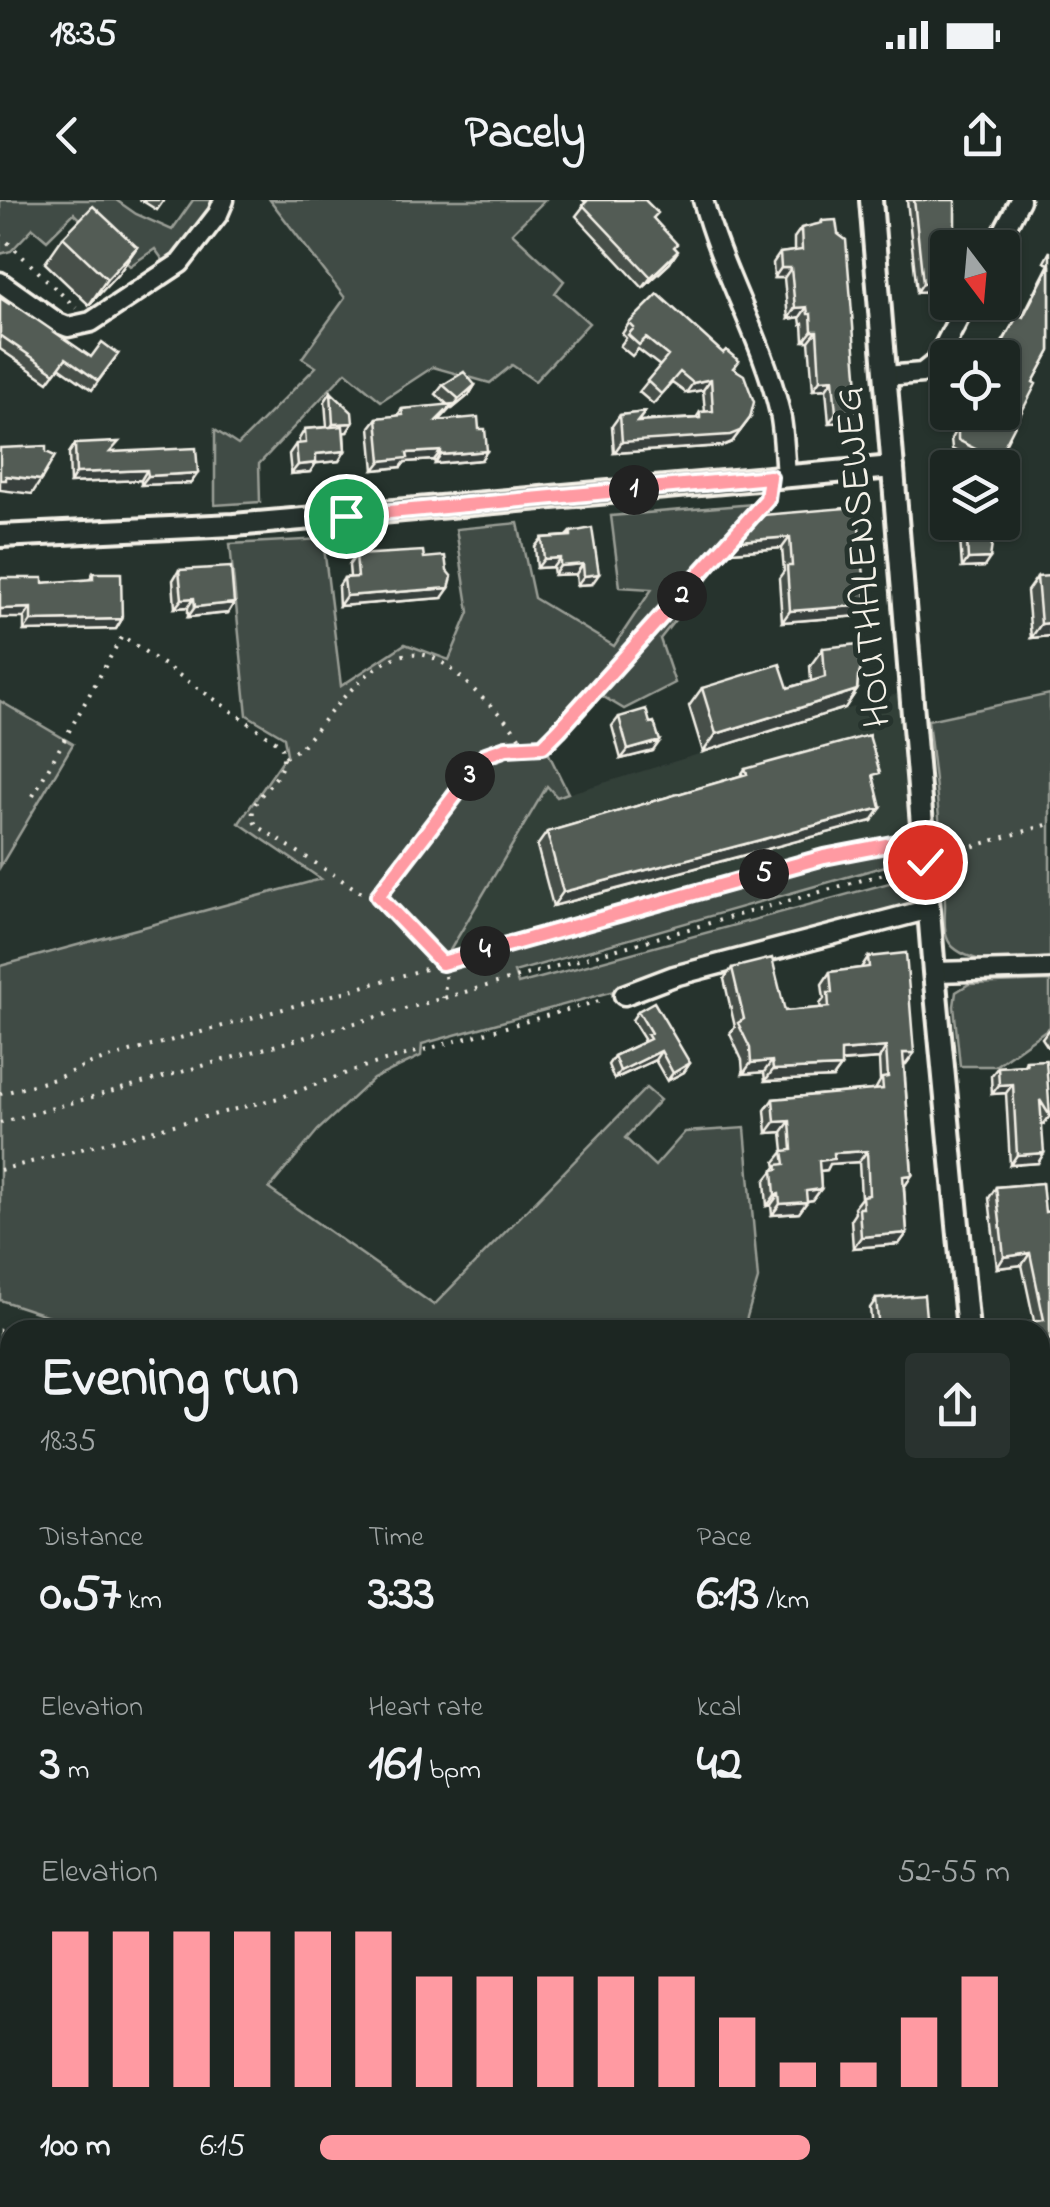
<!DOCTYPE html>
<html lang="en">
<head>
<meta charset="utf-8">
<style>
  body { margin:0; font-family:"Indie Flower",sans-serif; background:#29322f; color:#f1f3f6; height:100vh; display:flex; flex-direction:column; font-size:38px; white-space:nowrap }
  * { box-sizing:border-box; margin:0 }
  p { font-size:32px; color:#a0a5a5 }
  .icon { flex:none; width:55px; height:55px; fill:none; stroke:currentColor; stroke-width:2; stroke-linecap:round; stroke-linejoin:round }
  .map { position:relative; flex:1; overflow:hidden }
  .details { position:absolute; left:0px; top:1120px; width:1050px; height:888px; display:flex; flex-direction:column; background:#1c2622; border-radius:30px 30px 0 0; box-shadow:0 2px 8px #0004,0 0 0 2px #3a4340 }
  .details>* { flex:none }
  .needle { width:65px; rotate:164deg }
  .buttons { position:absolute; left:930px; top:30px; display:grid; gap:20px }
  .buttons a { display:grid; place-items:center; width:90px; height:90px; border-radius:10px; background:#1c2622; box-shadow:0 2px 8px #0004,0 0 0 2px #3a4340; font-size:50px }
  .pin { position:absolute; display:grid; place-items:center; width:85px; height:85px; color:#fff; margin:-42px; border:5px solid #fff; border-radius:50%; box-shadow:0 2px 10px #0007 }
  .km { position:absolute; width:50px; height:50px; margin:-25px; border-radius:50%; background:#222; color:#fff; font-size:28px; line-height:50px; text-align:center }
  .round { display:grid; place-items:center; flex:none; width:105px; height:105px; border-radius:10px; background:#29322f }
  .headline { display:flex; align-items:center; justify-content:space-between; height:170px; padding:0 40px }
  h1 { font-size:55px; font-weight:800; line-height:75px }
  .stats { display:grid; grid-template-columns:repeat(3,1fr); gap:15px; height:170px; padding:10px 40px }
  .stats div { display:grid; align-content:center }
  .stats b { font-size:50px; font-weight:800 }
  .stats small { font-size:28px; font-weight:400 }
  .stats p { font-size:28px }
  .chart { height:280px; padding:20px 40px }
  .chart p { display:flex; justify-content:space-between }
  .chart svg { width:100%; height:180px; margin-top:10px; stroke:#ff9aa2; stroke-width:6 }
  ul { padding:0 40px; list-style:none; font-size:32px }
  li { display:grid; grid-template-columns:160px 120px 1fr; align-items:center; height:75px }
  li i { height:25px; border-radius:12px; background:#ff9aa2 }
  .status { display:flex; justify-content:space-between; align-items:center; height:70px; padding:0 50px; background:#1c2622; direction:ltr }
  .status svg { height:28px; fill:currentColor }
  header { display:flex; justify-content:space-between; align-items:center; height:130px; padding:0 40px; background:#1c2622; font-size:45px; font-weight:800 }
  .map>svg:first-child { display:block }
</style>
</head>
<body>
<div class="status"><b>18:35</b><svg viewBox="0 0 49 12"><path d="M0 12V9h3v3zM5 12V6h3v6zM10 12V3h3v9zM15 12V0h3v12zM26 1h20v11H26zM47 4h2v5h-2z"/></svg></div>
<header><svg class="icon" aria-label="back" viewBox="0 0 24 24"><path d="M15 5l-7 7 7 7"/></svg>Pacely<svg class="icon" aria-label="share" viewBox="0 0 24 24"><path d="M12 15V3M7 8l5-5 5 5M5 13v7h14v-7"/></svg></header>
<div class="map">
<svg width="1050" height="2007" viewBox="0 0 1050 2007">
  <rect width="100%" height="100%" fill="#26332d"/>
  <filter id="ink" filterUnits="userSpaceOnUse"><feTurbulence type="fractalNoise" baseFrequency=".01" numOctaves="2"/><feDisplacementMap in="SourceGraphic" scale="20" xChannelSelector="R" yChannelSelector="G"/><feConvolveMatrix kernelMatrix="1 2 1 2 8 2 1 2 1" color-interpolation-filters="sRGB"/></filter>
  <g filter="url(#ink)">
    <path fill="#333f39" d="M 897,494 L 908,632 L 448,753 L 548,586 L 557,597 Z"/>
    <path fill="#414b45" stroke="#9a9e96" stroke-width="2.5" d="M 0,0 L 116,0 L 136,14 L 172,30 L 193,0 L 217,0 L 179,53 L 165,63 L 155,49 L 130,66 L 74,13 L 47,40 L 33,28 L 11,51 L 0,54 Z
      M 270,0 L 545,0 L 512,33 L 564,81 L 555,93 L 589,123 L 535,181 L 512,165 L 490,183 L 433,167 L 381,201 L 346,172 L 259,264 L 260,302 L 215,305 L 215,230 L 238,245 L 316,167 L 302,158 L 345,98 Z
      M 754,304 L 712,373 L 660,439 L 675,483 L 624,509 L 587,487 L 541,538 L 568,593 L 557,597 L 547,586 L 449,752 L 908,632 L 910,659 L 514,772 L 518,784 L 911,677 L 914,708 L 422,844 L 421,856 L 373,879 L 318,930 L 269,989 L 434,1105 L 646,888 L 660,900 L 625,938 L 655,966 L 685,932 L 745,928 L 758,1079 L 745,1124 L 746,1130 L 91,1130 L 0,1100 L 0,766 L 321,679 L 239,623 L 287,554 L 284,537 L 247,515 L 230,344 L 323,339 L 341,486 L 405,444 L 449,460 L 469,412 L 456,329 L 518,323 L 534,398 L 614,446 L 652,389 L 620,387 L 611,316 Z
      M 1050,494 L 1050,757 C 1020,760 978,769 953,747 C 942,737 945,718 945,704 C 943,642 935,581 928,520 Z
      M 0,501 L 73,544 L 0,667 Z
      M 1050,781 L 1050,827 L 995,866 L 960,866 L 954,806 L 956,792 L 969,784 Z
      M 0,1755 L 10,1765 L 10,1998 L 47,1998 L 41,2007 L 0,2007 Z
      M 1050,1876 L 1050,1940 L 1040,1947 L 1040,1881 Z
      M 175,1998 L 346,1998 L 349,1999 L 344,2007 L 190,2007 Z
      M 854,1998 L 1031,1998 L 1022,2007 L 863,2007 Z"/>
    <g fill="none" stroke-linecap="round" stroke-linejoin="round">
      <defs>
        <path id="minor" d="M 703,0 C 722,73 763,139 780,213 C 784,232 784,254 786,275
          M 995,48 L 1020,0
          M 0,82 L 58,123 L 68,127 L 91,122 L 180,63 L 218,14 L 224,0
          M 886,176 L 922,173 L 936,162 L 967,102
          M 934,772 L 1050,769
          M 624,795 L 674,776 L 930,709
          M 0,1363 L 10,1359
          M 0,1657 L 10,1653
          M 1040,1984 L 1050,1996
          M 663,1998 L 673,2007
          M 693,2007 L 705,1998"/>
        <path id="tertiary" d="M 871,0 L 934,772 L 968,1130
          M 0,336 L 234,325 L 893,267
          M 1040,1681 L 1050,1703"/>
      </defs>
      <use href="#minor" stroke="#f4f1e8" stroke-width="25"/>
      <use href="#tertiary" stroke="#f4f1e8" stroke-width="28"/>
      <path stroke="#f4f1e8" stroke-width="4" stroke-dasharray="2.5 8" stroke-linecap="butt" d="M 0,35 L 76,108
        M 285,557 L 300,548 C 330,516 381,437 431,457 C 448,463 461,478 474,490 C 492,508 514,524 525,548
        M 33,596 L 122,436 L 281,545 C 294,584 239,595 256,625 L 362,693 L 378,696 L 433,750 L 442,763 L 446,781 L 443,798
        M 943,655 L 1050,624
        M 378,696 L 485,555 L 505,549 L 543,546 L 670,410 L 767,299
        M 0,894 L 55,879 L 91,863 L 824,657 L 905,641
        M 0,923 L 905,668
        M 0,970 L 282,897 L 363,867 L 606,799"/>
      <use href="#minor" stroke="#26332d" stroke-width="18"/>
      <use href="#tertiary" stroke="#26332d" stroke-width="20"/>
    </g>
    <path fill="#474f49" stroke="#f4f1e8" stroke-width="2.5" d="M 141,0 L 164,0 L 157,10 Z
      M 583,0 L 645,0 L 654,19 L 675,48 L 670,63 L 643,88 L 576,16 L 586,3 Z
      M 907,0 L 955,0 L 945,57 L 938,73 L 938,82 L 932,91 L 917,92 Z
      M 822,21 L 853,222 L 829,223 L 826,189 L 813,190 L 809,141 L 804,141 L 803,124 L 801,125 L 800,117 L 788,119 L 784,78 L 774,78 L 773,63 L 780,53 L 794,51 L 794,38 L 801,28 L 820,24 Z
      M 63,37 L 137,47 L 119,73 L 89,105 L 45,63 Z
      M 1050,51 L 1050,151 L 1033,182 L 997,260 L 992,268 L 987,268 L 952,249 L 951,239 L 965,212 L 1002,212 L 1002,158 L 993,158 L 1018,115 L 1022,117 L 1049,64 L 1044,62 Z
      M 0,98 L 91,157 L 118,154 L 92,190 L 59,167 L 48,182 L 0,149 Z
      M 629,123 L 723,153 L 739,161 L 734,168 L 750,218 L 732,242 L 722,246 L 614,253 L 612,226 L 620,215 L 645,212 L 638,221 L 696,218 L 700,212 L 705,212 L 703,190 L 686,193 L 672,183 L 653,204 L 639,192 L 660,166 L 638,149 L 632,156 L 620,146 L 626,138 L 622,134 Z
      M 443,185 L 475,185 L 469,195 L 452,209 L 451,208 L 439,221 L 481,260 L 435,264 L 434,260 L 405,262 L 401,267 L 374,270 L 370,227 L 377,218 L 397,216 L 402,209 L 448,205 L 436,194 Z
      M 331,192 L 347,232 L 344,232 L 345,251 L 339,261 L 316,263 L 310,272 L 291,274 L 289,254 L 296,244 L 299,244 L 299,239 L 305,229 L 327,227 L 325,201 Z
      M 75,244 L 111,252 L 191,283 L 141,285 L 141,280 L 70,283 L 69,253 Z
      M 857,307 L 859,416 L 782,422 L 779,378 L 784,371 L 782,348 L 731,352 L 739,341 Z
      M 959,322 L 1001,322 L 1001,327 L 995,337 L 992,337 L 984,367 L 962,368 Z
      M 571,332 L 592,384 L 577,385 L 576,374 L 554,375 L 553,367 L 537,368 L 535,347 L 542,338 L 567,336 Z
      M 356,355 L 424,358 L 442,398 L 339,406 L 338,387 L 344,378 L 350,377 L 349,365 Z
      M 179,370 L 234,403 L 228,413 L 188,417 L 188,407 L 175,408 L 173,380 Z
      M 93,373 L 122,419 L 116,429 L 24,431 L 24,418 L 43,383 L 89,380 Z
      M 1037,377 L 1050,436 L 1031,438 L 1027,391 Z
      M 823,448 L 858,477 L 857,490 L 845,508 L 703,552 L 689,506 L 702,488 L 788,488 L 811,481 L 810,466 Z
      M 619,517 L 650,523 L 653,551 L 621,559 L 612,526 Z
      M 745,569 L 874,581 L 872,621 L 553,706 L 537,646 L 547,632 L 740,576 Z
      M 868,757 L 914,853 L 906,864 L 904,864 L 912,975 L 904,987 L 907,1033 L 899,1044 L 853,1048 L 851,1019 L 855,1013 L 854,1007 L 861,998 L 859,962 L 830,964 L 827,970 L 820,971 L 821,989 L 813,1000 L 807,1001 L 799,1013 L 772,1015 L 771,1005 L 767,1006 L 765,981 L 776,967 L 775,962 L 784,951 L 782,932 L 767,933 L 765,910 L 773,899 L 875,890 L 880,881 L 879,859 L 841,862 L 841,867 L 833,878 L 765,881 L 764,872 L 743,874 L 742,860 L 730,834 L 735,827 L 724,779 L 732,768 L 785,811 L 821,808 L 820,804 L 824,799 L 822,784 L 830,772 L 861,768 Z
      M 638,811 L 690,863 L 684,872 L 667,881 L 655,860 L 614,879 L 608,865 L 614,856 L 642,843 L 644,839 L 632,820 Z
      M 1048,830 L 1050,830 L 1050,850 L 1042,838 Z
      M 1026,861 L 1050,916 L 1043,925 L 1042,923 L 1038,963 L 1010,965 L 1006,893 L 992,894 L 991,876 L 998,867 L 1024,865 Z
      M 1042,983 L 1050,1161 L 1040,1162 L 1040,1130 L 1024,1130 L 1030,1122 L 1034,1121 L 1022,1065 L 997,1068 L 989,998 L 996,987 Z
      M 876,1099 L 926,1117 L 920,1126 L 912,1128 L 912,1130 L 872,1130 L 870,1108 Z
      M 10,1214 L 10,1248 L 3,1250 L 0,1241 L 0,1219 Z
      M 1050,1273 L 1050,1491 L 1040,1403 L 1040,1274 Z
      M 0,1499 L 3,1507 L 10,1505 L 10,1618 L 0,1622 L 0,1562 L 4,1560 L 0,1551 Z
      M 10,1694 L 10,1734 L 0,1710 L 0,1705 L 7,1695 Z
      M 483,1998 L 648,1998 L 641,2007 L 494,2007 Z
      M 761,1998 L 846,1998 L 836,2007 L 825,2007 L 824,2006 L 822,2007 L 721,2007 L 753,2004 Z"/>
    <path fill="#39403c" stroke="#f4f1e8" stroke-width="2.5" d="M 137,47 L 119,73 L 89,105 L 107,79 Z
      M 678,51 L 670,63 L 643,88 L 651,77 Z
      M 781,68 L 791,68 L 784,78 L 774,78 Z
      M 938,82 L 932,91 L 917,92 L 923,83 Z
      M 807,107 L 800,117 L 788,119 L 795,108 Z
      M 812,131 L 817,131 L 809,141 L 804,141 Z
      M 711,179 L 703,190 L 686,193 L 693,183 Z
      M 833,179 L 826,189 L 813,190 L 820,180 Z
      M 475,185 L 469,195 L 452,209 L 459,199 Z
      M 860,211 L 853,222 L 829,223 L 836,213 Z
      M 750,218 L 732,242 L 722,246 L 614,253 L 622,242 Z
      M 353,223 L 347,232 L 327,233 L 333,224 Z
      M 345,251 L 339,261 L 309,264 L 316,254 Z
      M 441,251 L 434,260 L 405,262 L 401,267 L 374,270 L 381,261 L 407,253 Z
      M 487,251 L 481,260 L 435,264 L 441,255 Z
      M 316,263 L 310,272 L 291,274 L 298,265 Z
      M 147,270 L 141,280 L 70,283 L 76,273 Z
      M 198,273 L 191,283 L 141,285 L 148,276 Z
      M 6,276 L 41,280 L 32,294 L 0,290 L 0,280 Z
      M 1001,327 L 995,337 L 985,338 L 991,328 Z
      M 790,337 L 782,348 L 731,352 L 739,341 Z
      M 560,358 L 553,367 L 537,368 L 544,359 Z
      M 990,358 L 984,367 L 962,368 L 968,359 Z
      M 583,364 L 576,374 L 554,375 L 560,366 Z
      M 599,374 L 592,384 L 577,385 L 584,376 Z
      M 449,388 L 442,398 L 339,406 L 346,396 Z
      M 194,398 L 188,407 L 175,408 L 182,399 Z
      M 234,403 L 228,413 L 188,417 L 195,407 Z
      M 867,405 L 859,416 L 782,422 L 790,411 Z
      M 31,408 L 24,418 L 0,418 L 0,409 Z
      M 122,419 L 116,429 L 24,431 L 31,421 Z
      M 1050,423 L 1050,436 L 1031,438 L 1041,424 Z
      M 857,490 L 845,508 L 703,552 L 716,534 Z
      M 660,541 L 653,551 L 621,559 L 628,550 Z
      M 881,608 L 872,621 L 553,706 L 563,692 Z
      M 886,847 L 879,859 L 833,862 L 841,851 Z
      M 661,851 L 655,860 L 614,879 L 620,871 Z
      M 903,853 L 914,853 L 906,864 L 895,864 Z
      M 772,861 L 764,872 L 743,874 L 751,863 Z
      M 690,863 L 684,872 L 667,881 L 673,873 Z
      M 841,867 L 833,878 L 765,881 L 773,870 Z
      M 1013,884 L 1006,893 L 992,894 L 999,885 Z
      M 790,921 L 782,932 L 767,933 L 775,922 Z
      M 867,951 L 859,962 L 830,964 L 827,970 L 811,972 L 819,961 L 834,953 Z
      M 1044,953 L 1038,963 L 1010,965 L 1017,955 Z
      M 912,975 L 905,986 L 895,987 L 903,976 Z
      M 821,989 L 813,1000 L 798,1002 L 806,991 Z
      M 779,994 L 771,1005 L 767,1006 L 775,995 Z
      M 807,1002 L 799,1013 L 772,1015 L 780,1004 Z
      M 907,1033 L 899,1044 L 853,1048 L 861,1037 Z
      M 1030,1053 L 1022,1065 L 997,1068 L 1004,1057 Z
      M 926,1117 L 920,1126 L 905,1130 L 911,1121 Z
      M 10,1148 L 10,1156 L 0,1159 L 0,1151 Z
      M 1050,1151 L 1050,1161 L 1040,1162 L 1040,1152 Z
      M 10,1305 L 10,1314 L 0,1317 L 0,1309 Z
      M 10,1611 L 10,1618 L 0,1622 L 1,1614 Z
      M 1050,1855 L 1050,1864 L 1040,1876 L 1040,1866 L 1046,1858 Z"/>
    <path fill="#525c55" stroke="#f4f1e8" stroke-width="2.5" d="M 588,0 L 645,0 L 658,13 L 653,18 L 677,44 L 674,47 L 678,51 L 651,77 L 583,5 Z
      M 914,0 L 955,0 L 955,47 L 944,48 L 945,64 L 937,64 L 938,82 L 923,83 Z
      M 93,6 L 137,47 L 107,79 L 63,37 Z
      M 836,20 L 838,34 L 846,40 L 860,211 L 836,213 L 833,179 L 820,180 L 817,131 L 812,131 L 811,114 L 808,114 L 807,107 L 795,108 L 791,68 L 781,68 L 780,53 L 802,50 L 801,28 L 822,23 L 822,21 Z
      M 1050,65 L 1050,151 L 1033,182 L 1036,184 L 997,260 L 958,240 L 958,229 L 966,212 L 1002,212 L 1002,158 L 994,158 L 1018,115 L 1023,117 Z
      M 658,94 L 723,153 L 726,150 L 739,161 L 733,168 L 744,175 L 754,202 L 750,218 L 740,231 L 730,235 L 622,242 L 620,215 L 645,212 L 637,222 L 700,218 L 700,212 L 713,211 L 711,179 L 693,183 L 680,172 L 661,194 L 647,181 L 668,156 L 646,138 L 639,145 L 628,135 L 634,128 L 629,123 Z
      M 0,98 L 9,104 L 11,102 L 91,157 L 102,142 L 118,154 L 98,181 L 66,158 L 55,173 L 0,135 Z
      M 464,172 L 475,185 L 459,199 L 443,185 Z
      M 331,192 L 352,212 L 353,223 L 333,224 Z
      M 453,204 L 436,221 L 478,217 L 479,229 L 485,229 L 487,251 L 441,255 L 441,251 L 407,253 L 408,258 L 381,261 L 377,218 L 403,215 L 402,209 Z
      M 343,226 L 345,251 L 316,254 L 316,263 L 298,265 L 296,244 L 306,243 L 305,229 Z
      M 119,242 L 110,252 L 196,248 L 198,273 L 148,276 L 147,270 L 76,273 L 75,244 Z
      M 46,246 L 46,252 L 55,256 L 41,280 L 6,276 L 6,280 L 0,280 L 0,248 Z
      M 857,307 L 867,405 L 790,411 L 787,366 L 792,366 L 790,337 L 739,341 L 763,315 Z
      M 966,322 L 1001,322 L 1001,327 L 991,328 L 992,345 L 990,358 L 968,359 Z
      M 592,328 L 599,374 L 584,376 L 583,364 L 560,366 L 560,358 L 544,359 L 542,338 L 571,336 L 571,332 Z
      M 423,351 L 424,358 L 445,356 L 447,371 L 452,377 L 449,388 L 346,396 L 344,378 L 358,377 L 356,355 Z
      M 231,367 L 234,403 L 195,407 L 194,398 L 182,399 L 179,370 Z
      M 93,373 L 121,373 L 122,419 L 31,421 L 31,408 L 0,409 L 0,378 L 43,378 L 43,383 L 93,379 Z
      M 1050,376 L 1050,423 L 1041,424 L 1037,377 Z
      M 859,444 L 862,466 L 858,477 L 857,490 L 716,534 L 702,488 L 780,464 L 788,488 L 825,477 L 823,448 Z
      M 646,509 L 650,523 L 654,522 L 660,541 L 628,550 L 619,517 Z
      M 869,535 L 880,573 L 873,575 L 881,608 L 563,692 L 547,632 L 747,574 L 745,569 Z
      M 906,753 L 914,853 L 903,853 L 912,975 L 903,976 L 907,1033 L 861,1037 L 859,1008 L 863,1008 L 862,996 L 869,995 L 867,951 L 834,953 L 834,959 L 819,961 L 821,989 L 806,991 L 807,1002 L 780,1004 L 779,994 L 775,995 L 773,970 L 778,969 L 777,965 L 785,964 L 783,951 L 792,950 L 790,921 L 775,922 L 773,899 L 883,889 L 882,878 L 888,877 L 886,847 L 841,851 L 841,867 L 773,870 L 772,861 L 751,863 L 750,848 L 738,823 L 744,819 L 732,768 L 772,758 L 785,811 L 829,807 L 828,793 L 832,793 L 830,772 L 869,767 L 868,757 Z
      M 654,802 L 690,863 L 673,873 L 661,851 L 620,871 L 614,856 L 650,839 L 647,834 L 651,833 L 638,811 Z
      M 1046,860 L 1050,916 L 1040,900 L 1044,953 L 1017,955 L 1013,884 L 999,885 L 998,867 L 1027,865 L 1026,861 Z
      M 1042,983 L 1045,1012 L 1050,1011 L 1050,1151 L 1040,1152 L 1040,1130 L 1031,1130 L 1030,1122 L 1044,1120 L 1030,1053 L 1004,1057 L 996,987 Z
      M 924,1095 L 926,1117 L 911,1121 L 912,1130 L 879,1130 L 876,1099 Z
      M 18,1127 L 19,1130 L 10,1130 L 10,1148 L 0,1151 L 0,1131 L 2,1133 Z
      M 10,1214 L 10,1241 L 2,1217 Z
      M 7,1262 L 10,1269 L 10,1305 L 0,1309 L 0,1265 Z
      M 1050,1273 L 1050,1428 L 1040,1340 L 1040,1274 Z
      M 0,1499 L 3,1507 L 10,1505 L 10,1550 L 0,1525 Z
      M 10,1558 L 10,1611 L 1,1614 L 0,1562 Z
      M 1050,1736 L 1050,1855 L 1046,1858 L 1049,1863 L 1040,1869 L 1040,1741 Z
      M 55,1998 L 87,1998 L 108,2007 L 51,2007 Z
      M 172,1998 L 188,1998 L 204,2007 L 167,2007 Z
      M 503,1998 L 648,1998 L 637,2007 L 514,2007 Z
      M 730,1998 L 747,1998 L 753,2004 L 761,1998 L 828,1998 L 816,2007 L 721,2007 Z"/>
  </g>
  <g fill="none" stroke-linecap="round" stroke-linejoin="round" filter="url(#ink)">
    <defs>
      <path id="route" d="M 346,316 L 770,277 L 767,299 L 559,530 L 543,546 L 506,548 L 486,555 L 378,696 L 442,763 L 824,657 L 923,638 L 925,662"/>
    </defs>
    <use href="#route" stroke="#fff" stroke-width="20"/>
    <use href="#route" stroke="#ff9aa2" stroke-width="12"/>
  </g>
  <g text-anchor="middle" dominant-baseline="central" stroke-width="10" stroke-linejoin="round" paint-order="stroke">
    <g font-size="40" fill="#f4f1e8" stroke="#26332d">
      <text transform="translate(865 357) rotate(-95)">HOUTHALENSEWEG</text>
    </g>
  </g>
</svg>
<div class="buttons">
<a><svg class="needle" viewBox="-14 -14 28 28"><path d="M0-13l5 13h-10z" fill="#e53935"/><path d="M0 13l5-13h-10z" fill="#a0a5a5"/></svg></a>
<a><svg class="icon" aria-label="locate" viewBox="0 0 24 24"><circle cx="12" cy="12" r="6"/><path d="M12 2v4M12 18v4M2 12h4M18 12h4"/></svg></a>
<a><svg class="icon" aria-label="layers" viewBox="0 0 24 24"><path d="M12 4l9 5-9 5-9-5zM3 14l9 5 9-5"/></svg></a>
</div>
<div class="pin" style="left:346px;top:316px;background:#1e9e55"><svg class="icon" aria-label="arrive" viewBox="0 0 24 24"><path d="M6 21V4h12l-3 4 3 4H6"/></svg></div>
<div class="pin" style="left:925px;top:662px;background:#d93025"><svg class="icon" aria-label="check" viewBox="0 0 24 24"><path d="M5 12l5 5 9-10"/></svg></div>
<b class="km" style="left:634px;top:290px">1</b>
<b class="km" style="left:682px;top:396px">2</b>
<b class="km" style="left:470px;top:576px">3</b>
<b class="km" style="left:485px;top:751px">4</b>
<b class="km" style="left:764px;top:674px">5</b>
<section class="details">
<div class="headline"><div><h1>Evening run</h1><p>18:35</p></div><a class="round"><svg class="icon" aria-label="share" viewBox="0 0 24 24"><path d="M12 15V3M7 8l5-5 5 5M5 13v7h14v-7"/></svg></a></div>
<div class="stats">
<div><p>Distance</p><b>0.57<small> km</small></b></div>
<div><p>Time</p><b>3:33</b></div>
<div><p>Pace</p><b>6:13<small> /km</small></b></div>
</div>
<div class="stats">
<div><p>Elevation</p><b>3<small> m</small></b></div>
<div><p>Heart rate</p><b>161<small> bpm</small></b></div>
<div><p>kcal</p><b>42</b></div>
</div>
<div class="chart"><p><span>Elevation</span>52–55 m</p>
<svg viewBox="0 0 160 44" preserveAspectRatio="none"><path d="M5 44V6M15 44V6M25 44V6M35 44V6M45 44V6M55 44V6M65 44V17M75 44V17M85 44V17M95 44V17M105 44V17M115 44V27M125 44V38M135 44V38M145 44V27M155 44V17"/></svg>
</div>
<ul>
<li><b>100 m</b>6:15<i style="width:71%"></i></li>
</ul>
</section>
</div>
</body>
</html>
